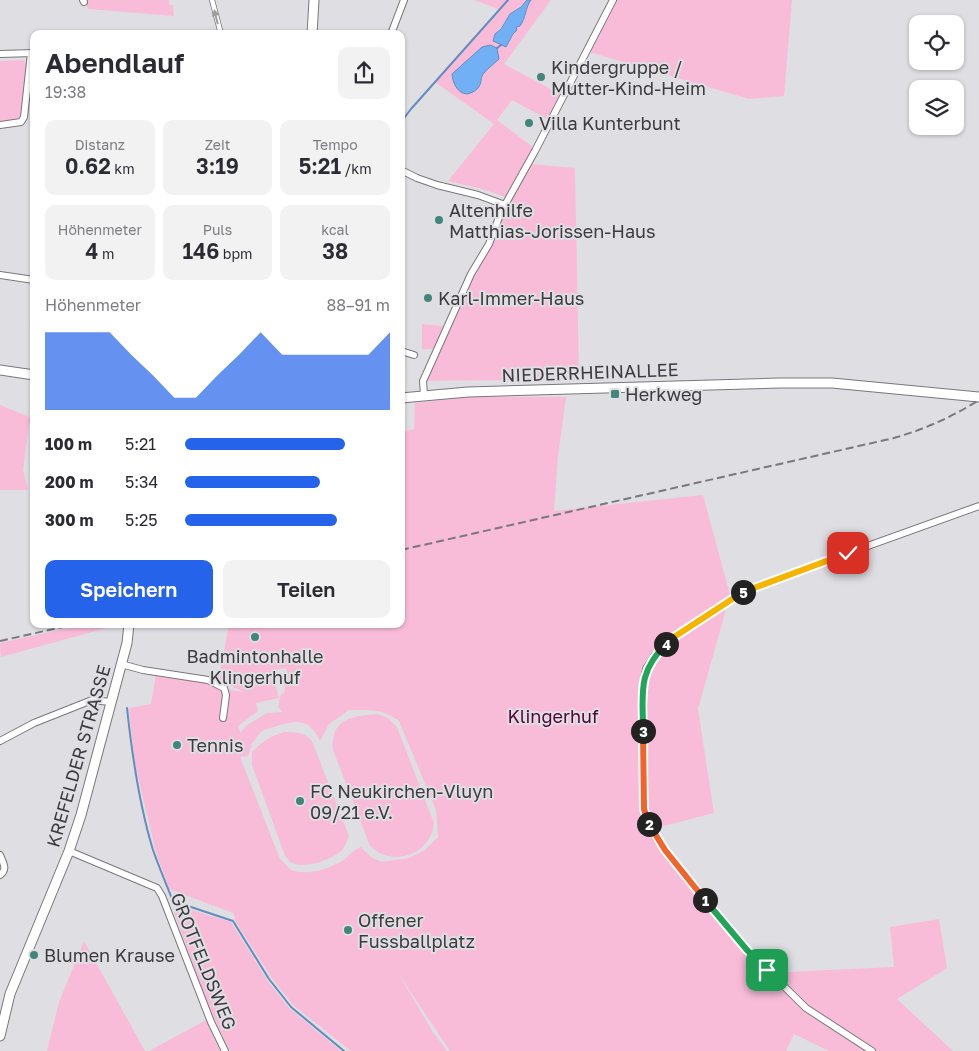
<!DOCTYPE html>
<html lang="de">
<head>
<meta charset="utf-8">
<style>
  body { margin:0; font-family:"Golos Text",sans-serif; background:#f2f2f3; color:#2b2b33; height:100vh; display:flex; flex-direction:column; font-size:19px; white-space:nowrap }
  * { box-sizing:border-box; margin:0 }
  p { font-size:16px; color:#7c7c81 }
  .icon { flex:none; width:28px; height:28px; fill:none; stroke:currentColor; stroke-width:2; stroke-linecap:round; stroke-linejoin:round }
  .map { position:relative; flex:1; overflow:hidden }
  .details { position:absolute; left:30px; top:30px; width:375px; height:598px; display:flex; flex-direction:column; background:#fff; border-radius:10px; box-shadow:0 1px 4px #0004 }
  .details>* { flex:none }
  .tools { position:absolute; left:909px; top:15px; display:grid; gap:10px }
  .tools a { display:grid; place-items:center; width:55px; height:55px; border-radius:10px; background:#fff; box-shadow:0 1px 4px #0004; font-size:25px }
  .pin { position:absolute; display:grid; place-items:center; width:42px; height:42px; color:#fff; margin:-21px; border-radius:10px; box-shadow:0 2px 8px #0006 }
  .km { position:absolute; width:25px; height:25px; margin:-12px; border-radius:50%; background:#222; color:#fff; font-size:14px; line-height:25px; text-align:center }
  .round { display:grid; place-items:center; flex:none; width:52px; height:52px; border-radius:10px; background:#f2f2f3 }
  .overview { display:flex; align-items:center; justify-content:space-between; height:85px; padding:0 15px }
  h1 { font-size:28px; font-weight:600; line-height:38px }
  .metrics { display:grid; grid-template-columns:repeat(3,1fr); gap:8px; height:85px; padding:5px 15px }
  .metrics div { display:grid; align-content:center; border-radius:10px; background:#f2f2f3; text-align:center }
  .metrics b { font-size:21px; font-weight:600 }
  .metrics small { font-size:14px; font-weight:400 }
  .metrics p { font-size:14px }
  .chart { height:140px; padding:10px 15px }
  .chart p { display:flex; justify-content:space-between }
  .chart svg { width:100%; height:90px; margin-top:5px; fill:#2563eb; opacity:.7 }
  .action { display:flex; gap:10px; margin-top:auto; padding:10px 15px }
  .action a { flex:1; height:58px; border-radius:10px; background:#2563eb; color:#fff; font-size:20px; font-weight:600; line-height:58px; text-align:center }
  .action a+a { background:#f2f2f3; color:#2b2b33 }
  ul { padding:0 15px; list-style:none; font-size:16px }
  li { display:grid; grid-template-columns:80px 60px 1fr; align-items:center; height:38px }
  li i { height:12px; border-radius:6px; background:#2563eb }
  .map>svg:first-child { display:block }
</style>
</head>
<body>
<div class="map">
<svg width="979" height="1051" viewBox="0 0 979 1051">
  <rect width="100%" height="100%" fill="#dfdee3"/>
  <path fill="#f8bcd9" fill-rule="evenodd" d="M 85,0 L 169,0 L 169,5 L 173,5 L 174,16 L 88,9 Z
    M 474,0 L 527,0 C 523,6 519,7 514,11 C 505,18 503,27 495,34 L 512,38 L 515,32 L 516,27 L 524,21 L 525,10 L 531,0 L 551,0 L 504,64 L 560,94 L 547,119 L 512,100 L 497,120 L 534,148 L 507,196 L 505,197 L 482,189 L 448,181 L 494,124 L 435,82 L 501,10 ZM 482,47 L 492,66 L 482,74 L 480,86 L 472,56 Z
    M 617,0 L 792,0 L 784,96 L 749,99 L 589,52 Z
    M 24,60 L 27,66 L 21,115 L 17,120 L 0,122 L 0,61 Z
    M 532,164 L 575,168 L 579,379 L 425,381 L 473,274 L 491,246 L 506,211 Z
    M 422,324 L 444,326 L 435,349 L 422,349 Z
    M 470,397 L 566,397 L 558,456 L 554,511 L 703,495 L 730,595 L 698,709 L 714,813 L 652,829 L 663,850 L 766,973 L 894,967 L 890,927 L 939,919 L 947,968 L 897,999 L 953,1051 L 829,1051 L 794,1034 L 786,1051 L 450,1051 L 398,973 L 433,1032 L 447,1051 L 351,1051 L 293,1005 L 271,977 L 234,919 L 235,917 L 233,913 L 169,889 L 156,852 L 135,764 L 129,708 L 151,704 L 156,675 L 205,683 L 223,689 L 244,692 L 213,678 L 221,668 L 229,624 L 401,624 L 401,432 L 414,429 L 415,403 ZM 286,668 L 288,677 L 283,679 L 285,689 L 284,693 L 281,694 L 278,707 L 283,712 L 267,713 L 246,726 L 241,732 L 242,736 L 238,726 L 258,711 L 256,703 L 279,698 L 271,671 ZM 349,710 C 370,710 382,708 399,721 L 436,810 L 438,837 L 425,850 L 409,858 L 382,862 L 371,857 L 361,847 C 353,850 349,856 342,861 C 329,869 307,876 292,870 C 288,868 284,862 280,859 L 240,757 L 248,756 L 252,745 L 249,746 C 255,742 257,735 262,731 C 265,729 270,728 274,727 C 296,720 309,717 320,741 L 329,724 Z
    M 0,405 L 34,419 L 34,424 L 29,423 L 23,470 L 28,490 L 0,490 Z
    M 87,624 L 121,624 L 1,657 L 0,643 Z
    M 377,714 L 388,718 L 397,727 L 434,823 C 431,855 392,868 370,846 L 333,750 C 330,719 352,716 377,714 Z
    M 284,732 C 296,732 304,732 312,741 L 349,836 C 347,841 345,846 342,850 C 332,860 303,870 290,862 C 288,860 287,858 285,856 L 252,765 L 252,752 C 262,742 270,736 284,732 Z
    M 185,908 L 231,922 L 269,983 L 289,1008 L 341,1051 L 230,1051 L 208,1006 L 174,912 Z
    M 84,941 L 145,1051 L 47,1051 L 59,1002 Z
    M 206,1020 L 220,1051 L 149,1051 Z"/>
  <path fill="#72b0f5" stroke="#628dbe" d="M 527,0 L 531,0 C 525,8 526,18 520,26 L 516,27 L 517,30 L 513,34 L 506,47 L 493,41 L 495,34 L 501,29 L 510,14 L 521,7 Z
    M 490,45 L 497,48 L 499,59 C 494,64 488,68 484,73 C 480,77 482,84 478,88 C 464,102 453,88 452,74 L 482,47 Z"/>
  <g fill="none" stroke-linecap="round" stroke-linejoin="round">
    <path stroke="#628dbe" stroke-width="2" d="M 497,48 L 501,45
      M 401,122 L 411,109 L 508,0
      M 127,708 C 132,755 139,804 153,850 C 159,867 166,884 173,901 L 233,921 L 269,979 L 291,1007 L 344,1051"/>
    <defs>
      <path id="pedestrian" d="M 212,0 L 221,34"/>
      <path id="minor" d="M 83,0 L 84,2
        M 391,34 L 404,0
        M 0,54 L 34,53
        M 0,125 L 21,122 L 24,117 L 31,53
        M 401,170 L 417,178 L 437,185 L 478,195 L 505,205
        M 0,275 L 34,280
        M 401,351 L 414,355
        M 424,395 L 423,381 L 428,370 L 471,274 L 489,244 L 501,212 L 535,151 L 613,0
        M 121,664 L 143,670 L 208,680 L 224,688 L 226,695 L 223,718
        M 0,741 L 34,723 L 92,700 L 110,702
        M 69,851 L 157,888 L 162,896 L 211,1022 L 225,1051
        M 0,855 C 3,863 8,869 0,875
        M 872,1051 L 806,1008 L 747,950 L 665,850 L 650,829 L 645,809 L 643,684 L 646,669 L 655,655 L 671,639 L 748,589 L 979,506"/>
      <path id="secondary" d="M 312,34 L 314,0
        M 0,370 L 34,375
        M 401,398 L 468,392 L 780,383 L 832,383 L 979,397
        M 0,1036 L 10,994 L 69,851 L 81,815 L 127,643 L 129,624"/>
    </defs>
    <use href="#pedestrian" stroke="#78777b" stroke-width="6"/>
    <use href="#minor" stroke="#78777b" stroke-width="8"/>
    <use href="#secondary" stroke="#78777b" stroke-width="11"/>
    <use href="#pedestrian" stroke="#fff" stroke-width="4.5"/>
    <use href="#minor" stroke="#fff" stroke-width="6"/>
    <use href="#secondary" stroke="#fff" stroke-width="9"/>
    <path stroke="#79787b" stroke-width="2" stroke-dasharray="8 4" stroke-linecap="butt" d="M 401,550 L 894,438 C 925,429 952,417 979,400
      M 0,641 L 76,624"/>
  </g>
  <defs><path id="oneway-solid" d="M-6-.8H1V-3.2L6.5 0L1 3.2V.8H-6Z" transform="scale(1.25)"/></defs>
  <use fill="#9e9d9e" href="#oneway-solid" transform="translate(216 17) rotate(-104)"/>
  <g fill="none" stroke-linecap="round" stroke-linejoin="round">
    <defs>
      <path id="split-1" d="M 705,900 L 747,950 L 767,970"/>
      <path id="split-2" d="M 649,824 L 665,850 L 705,900"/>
      <path id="split-3" d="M 643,731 L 644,809 L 649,824"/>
      <path id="split-4" d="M 643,731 C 643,693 637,673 666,644"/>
      <path id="split-5" d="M 666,644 L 671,639 L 743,592"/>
      <path id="split-6" d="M 743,592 L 848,553"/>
    </defs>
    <use href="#split-1" stroke="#fff" stroke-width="10"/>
    <use href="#split-2" stroke="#fff" stroke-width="10"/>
    <use href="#split-3" stroke="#fff" stroke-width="10"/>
    <use href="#split-4" stroke="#fff" stroke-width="10"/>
    <use href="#split-5" stroke="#fff" stroke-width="10"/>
    <use href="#split-6" stroke="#fff" stroke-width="10"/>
    <use href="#split-1" stroke="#22a559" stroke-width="6"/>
    <use href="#split-2" stroke="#f0652b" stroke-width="6"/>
    <use href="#split-3" stroke="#f0652b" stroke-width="6"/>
    <use href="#split-4" stroke="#22a559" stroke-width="6"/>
    <use href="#split-5" stroke="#f5b400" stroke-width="6"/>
    <use href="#split-6" stroke="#f5b400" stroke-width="6"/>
  </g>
  <g fill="#428679" stroke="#dfdee3" stroke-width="2">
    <circle cx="541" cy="77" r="5"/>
    <circle cx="529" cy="123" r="5"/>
    <circle cx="439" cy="220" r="5"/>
    <circle cx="428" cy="298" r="5"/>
    <rect x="610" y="389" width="10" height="10" rx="2.5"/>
    <circle cx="255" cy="637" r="5"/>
    <circle cx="177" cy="745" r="5"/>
    <circle cx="300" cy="801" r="5"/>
    <circle cx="348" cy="930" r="5"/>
    <circle cx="34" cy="955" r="5"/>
  </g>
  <g text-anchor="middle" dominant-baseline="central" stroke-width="4" stroke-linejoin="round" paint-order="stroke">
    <g font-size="18" fill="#3c3b3e" stroke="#dfdee3" text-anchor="start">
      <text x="551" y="67">Kindergruppe /<tspan x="551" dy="21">Mutter-Kind-Heim</tspan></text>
      <text x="539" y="123">Villa Kunterbunt</text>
      <text x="449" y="210">Altenhilfe<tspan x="449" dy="21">Matthias-Jorissen-Haus</tspan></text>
      <text x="438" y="298">Karl-Immer-Haus</text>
      <text x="625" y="394">Herkweg</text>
      <text x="255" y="656" text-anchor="middle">Badmintonhalle<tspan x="255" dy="21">Klingerhuf</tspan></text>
      <text x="187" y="745">Tennis</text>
      <text x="310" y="791">FC Neukirchen-Vluyn<tspan x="310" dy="21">09/21 e.V.</tspan></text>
      <text x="358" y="920">Offener<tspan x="358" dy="21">Fussballplatz</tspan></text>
      <text x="44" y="955">Blumen Krause</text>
    </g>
    <g font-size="18" fill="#3c3b3e" stroke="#dfdee3">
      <text transform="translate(590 372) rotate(-2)">NIEDERRHEINALLEE</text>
      <text transform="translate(78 756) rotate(-74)">KREFELDER STRASSE</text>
      <text transform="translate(204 961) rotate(68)">GROTFELDSWEG</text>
    </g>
    <g font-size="18" fill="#510236" stroke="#dfdee3">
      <text x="553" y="716">Klingerhuf</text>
    </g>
  </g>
</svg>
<div class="tools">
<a><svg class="icon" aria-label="locate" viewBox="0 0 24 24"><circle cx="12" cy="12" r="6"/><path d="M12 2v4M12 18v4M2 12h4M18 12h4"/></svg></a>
<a><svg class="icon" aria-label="layers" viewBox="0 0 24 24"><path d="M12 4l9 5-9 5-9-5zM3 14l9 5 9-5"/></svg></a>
</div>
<div class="pin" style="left:767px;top:970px;background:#1e9e55"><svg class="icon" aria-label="arrive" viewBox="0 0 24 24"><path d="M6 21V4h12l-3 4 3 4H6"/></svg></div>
<div class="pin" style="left:848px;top:553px;background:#d93025"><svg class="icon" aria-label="check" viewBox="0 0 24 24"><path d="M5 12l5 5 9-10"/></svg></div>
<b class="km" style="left:705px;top:900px">1</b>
<b class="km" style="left:649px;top:824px">2</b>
<b class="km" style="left:643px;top:731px">3</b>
<b class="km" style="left:666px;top:644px">4</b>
<b class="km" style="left:743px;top:592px">5</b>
<section class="details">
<div class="overview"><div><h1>Abendlauf</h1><p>19:38</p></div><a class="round"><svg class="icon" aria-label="share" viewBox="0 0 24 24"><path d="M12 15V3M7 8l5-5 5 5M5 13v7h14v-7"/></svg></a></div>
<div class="metrics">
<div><p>Distanz</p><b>0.62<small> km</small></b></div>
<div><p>Zeit</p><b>3:19</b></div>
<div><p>Tempo</p><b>5:21<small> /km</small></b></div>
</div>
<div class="metrics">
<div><p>Höhenmeter</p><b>4<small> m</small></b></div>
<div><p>Puls</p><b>146<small> bpm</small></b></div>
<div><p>kcal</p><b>38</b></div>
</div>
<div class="chart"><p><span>Höhenmeter</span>88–91 m</p>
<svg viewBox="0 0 160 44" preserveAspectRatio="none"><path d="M0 44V6L10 6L20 6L30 6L40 17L50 27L60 38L70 38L80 27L90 17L100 6L110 17L120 17L130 17L140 17L150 17L160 6V44z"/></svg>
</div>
<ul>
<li><b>100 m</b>5:21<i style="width:78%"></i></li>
<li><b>200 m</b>5:34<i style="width:66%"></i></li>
<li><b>300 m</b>5:25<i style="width:74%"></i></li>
</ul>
<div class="action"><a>Speichern</a><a>Teilen</a></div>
</section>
</div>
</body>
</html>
